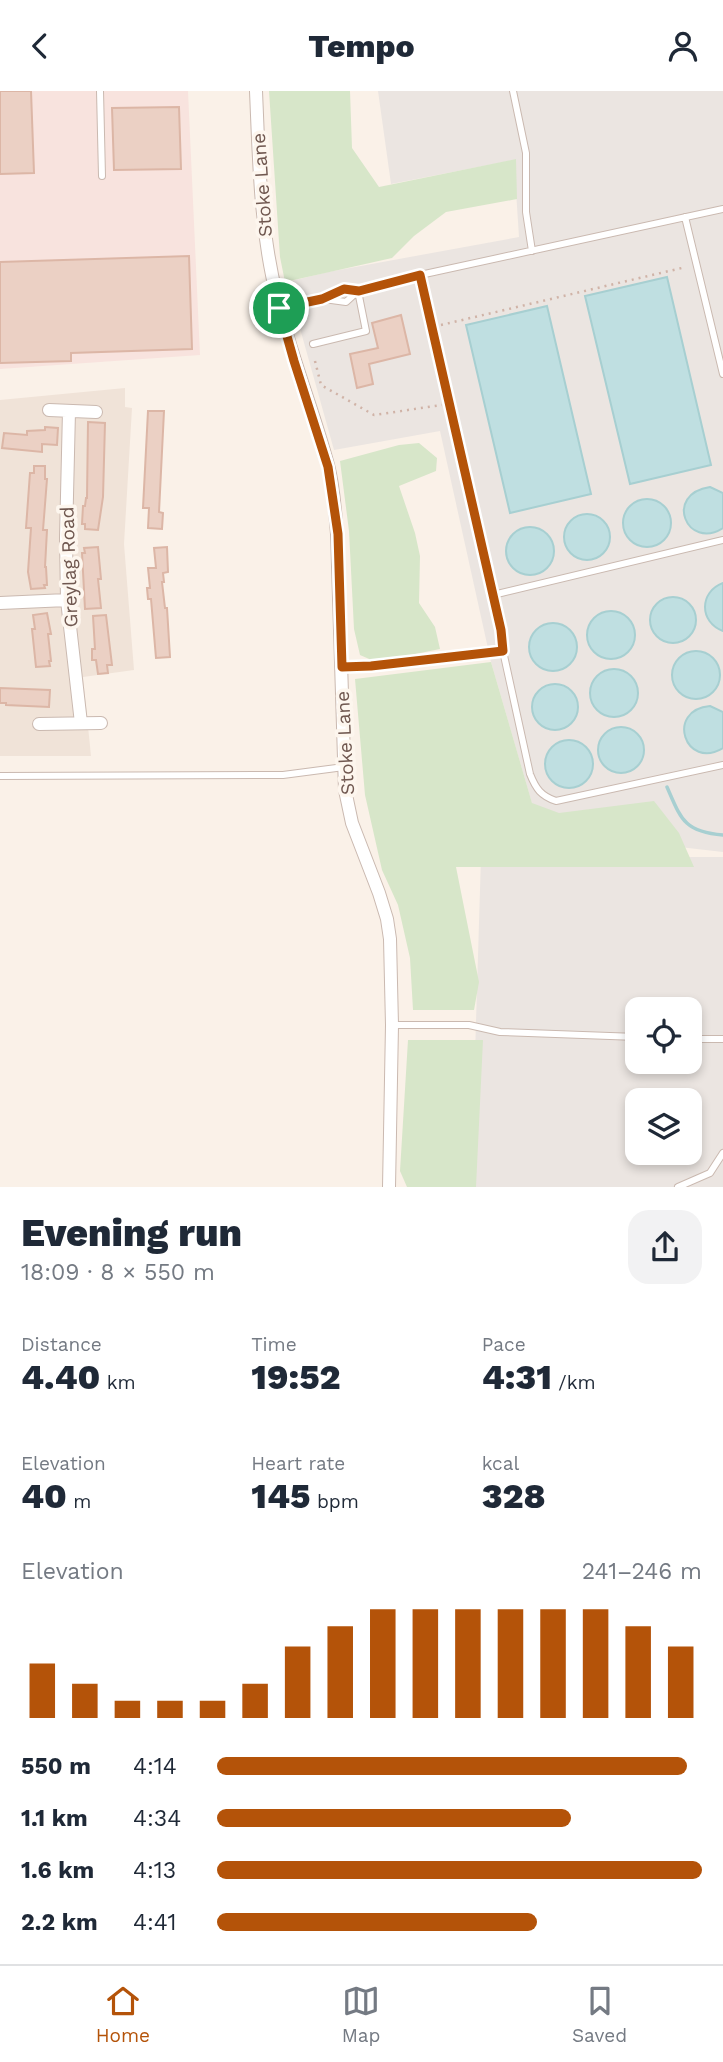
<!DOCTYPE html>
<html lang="en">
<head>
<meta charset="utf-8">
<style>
  body { margin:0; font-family:"Work Sans",sans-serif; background:#f2f2f3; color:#1f2937; height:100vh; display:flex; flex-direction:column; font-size:26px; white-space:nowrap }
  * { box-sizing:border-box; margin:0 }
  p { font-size:23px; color:#747a83 }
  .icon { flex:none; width:38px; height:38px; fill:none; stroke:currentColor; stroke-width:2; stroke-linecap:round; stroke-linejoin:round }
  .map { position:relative; height:1096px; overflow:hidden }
  .drawer { display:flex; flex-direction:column; background:#fff; flex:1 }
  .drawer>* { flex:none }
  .buttons { position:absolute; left:625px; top:906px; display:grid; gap:14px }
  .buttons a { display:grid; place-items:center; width:77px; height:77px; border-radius:14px; background:#fff; box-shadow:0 4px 10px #0003; font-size:35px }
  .pin { position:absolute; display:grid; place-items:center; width:60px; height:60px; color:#fff; margin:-30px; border:4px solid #fff; border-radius:50%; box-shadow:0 2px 7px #0007 }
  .round { display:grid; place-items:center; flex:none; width:74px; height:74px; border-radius:21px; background:#f2f2f3 }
  .head { display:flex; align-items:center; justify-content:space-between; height:119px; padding:0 21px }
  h1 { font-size:38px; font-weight:800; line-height:52px }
  .stats { display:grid; grid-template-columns:repeat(3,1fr); gap:10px; height:119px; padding:7px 21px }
  .stats div { display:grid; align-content:center }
  .stats b { font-size:35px; font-weight:800 }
  .stats small { font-size:19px; font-weight:400 }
  .stats p { font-size:19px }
  .chart { height:196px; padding:14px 21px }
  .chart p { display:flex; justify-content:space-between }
  .chart svg { width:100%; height:126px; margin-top:7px; stroke:#b45309; stroke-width:6 }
  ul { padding:0 21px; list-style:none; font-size:23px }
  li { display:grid; grid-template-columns:112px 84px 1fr; align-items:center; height:52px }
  li i { height:18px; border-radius:9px; background:#b45309 }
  header { display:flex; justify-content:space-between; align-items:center; height:91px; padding:0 21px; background:#fff; font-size:32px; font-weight:800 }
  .tabs { display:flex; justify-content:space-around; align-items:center; height:98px; border-top:2px solid #e0e1e3; background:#fff; font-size:19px; color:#747a83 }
  .tabs a { display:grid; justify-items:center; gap:4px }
  .tabs .selected { color:#b45309 }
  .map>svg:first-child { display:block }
</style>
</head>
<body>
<header><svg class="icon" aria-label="back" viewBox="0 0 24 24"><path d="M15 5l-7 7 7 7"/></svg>Tempo<svg class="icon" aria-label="person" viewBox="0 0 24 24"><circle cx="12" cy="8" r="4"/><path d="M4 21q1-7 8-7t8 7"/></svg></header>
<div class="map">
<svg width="723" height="1096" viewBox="0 0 723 1096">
  <rect width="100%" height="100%" fill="#faf1e8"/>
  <path fill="#f0e3d8" d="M 125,297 L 125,316 L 132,317 L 124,453 L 134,579 L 83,586 L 91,665 L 0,665 L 0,309 Z"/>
  <path fill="#f8e3de" d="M 0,0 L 188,0 L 200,264 L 0,278 Z"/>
  <path fill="#ebe5e1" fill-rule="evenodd" d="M 378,0 L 723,0 L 723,761 L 540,740 L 491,571 L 440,340 L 334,359 L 287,191 L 328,181 L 519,146 L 514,69 L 391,93 Z
    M 481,766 L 723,766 L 723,1096 L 471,1096 ZM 637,919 L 690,919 L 690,971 L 637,971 ZM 637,1010 L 690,1010 L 690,1062 L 637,1062 Z"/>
  <path fill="#d7e6c9" d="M 269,0 L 350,0 L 352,57 L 379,96 L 516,68 L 517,108 L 446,121 L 414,145 L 392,167 L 285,191 L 280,166 Z
    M 419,352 L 437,367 L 436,380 L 399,395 L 415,442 L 420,465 L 419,512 L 435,536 L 440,558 L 376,571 L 360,564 L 354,538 L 349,440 L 340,370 L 399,354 Z
    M 491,571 L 532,712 L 559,722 L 654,710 L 679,742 L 694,776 L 456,776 L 479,891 L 474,919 L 413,919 L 410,867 L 398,814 L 382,779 L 365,704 L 355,588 Z
    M 408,949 L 483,949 L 476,1096 L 407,1096 L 400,1080 Z"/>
  <path fill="#bfdfe1" stroke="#a7cfd1" stroke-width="2" d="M 667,186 L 711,374 L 630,393 L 585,205 Z
    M 547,215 L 591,403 L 510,422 L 466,234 Z
    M 710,396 L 723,402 L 723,437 C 687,460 663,403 710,396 Z
    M623 432a24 24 0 1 1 48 0a24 24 0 1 1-48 0Z
    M564 446a23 23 0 1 1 46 0a23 23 0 1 1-46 0Z
    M506 460a24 24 0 1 1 48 0a24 24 0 1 1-48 0Z
    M 723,492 L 723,540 C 699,531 699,501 723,492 Z
    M650 529a23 23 0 1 1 46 0a23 23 0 1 1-46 0Z
    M587 544a24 24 0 1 1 48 0a24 24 0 1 1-48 0Z
    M529 556a24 24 0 1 1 48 0a24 24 0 1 1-48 0Z
    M672 584a24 24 0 1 1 48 0a24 24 0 1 1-48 0Z
    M590 602a24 24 0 1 1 48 0a24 24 0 1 1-48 0Z
    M532 616a23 23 0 1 1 46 0a23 23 0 1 1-46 0Z
    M 710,615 L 723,621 L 723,657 C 685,680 665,619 710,615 Z
    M598 659a23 23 0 1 1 46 0a23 23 0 1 1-46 0Z
    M545 673a24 24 0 1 1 48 0a24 24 0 1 1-48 0Z"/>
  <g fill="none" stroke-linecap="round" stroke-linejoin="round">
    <path stroke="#a7cfd1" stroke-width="3.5" d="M 667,696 C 681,728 684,741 723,744"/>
  </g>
  <path fill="#ebd0c4" stroke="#dcb6a6" stroke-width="2" d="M 0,0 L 31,0 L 34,82 L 0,83 Z
    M 179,16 L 181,78 L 114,79 L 112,17 Z
    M 189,165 L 192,258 L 71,262 L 71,270 L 0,272 L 0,171 Z
    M 401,224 L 410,263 L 369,273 L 373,293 L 357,297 L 350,263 L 378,257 L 372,232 Z
    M 148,320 L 164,320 L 159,421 L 163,422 L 162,438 L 148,437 L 149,417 L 143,417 Z
    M 88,331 L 105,332 L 103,406 L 98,439 L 85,438 L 85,433 L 82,433 L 83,415 L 85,415 L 86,407 L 87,407 Z
    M 45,336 L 58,337 L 57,354 L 42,353 L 42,361 L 2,357 L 4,342 L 27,344 L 27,340 L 45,339 Z
    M 34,375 L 45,375 L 45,388 L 47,388 L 43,439 L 47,439 L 45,476 L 46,476 L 47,494 L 44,494 L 45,497 L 31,498 L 28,481 L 31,437 L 26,437 L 30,382 L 34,382 Z
    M 98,456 L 101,488 L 98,488 L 101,517 L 85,518 L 82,462 L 85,462 L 84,457 Z
    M 167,456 L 168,481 L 163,482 L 164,491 L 162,491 L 165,517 L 167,517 L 170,566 L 156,567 L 151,508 L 148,508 L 147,497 L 150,497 L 148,477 L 156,477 L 154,457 Z
    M 47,522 L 51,543 L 48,543 L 51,570 L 49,570 L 50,575 L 36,576 L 32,538 L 35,538 L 33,524 Z
    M 106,524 L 112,574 L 107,574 L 108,582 L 98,583 L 96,569 L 92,569 L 92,558 L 95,558 L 93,525 Z
    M 0,597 L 50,599 L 49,616 L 6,614 L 6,612 L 0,612 Z"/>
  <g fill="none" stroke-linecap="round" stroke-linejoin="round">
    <defs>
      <path id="service" d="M 100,0 L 102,85
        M 513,0 L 526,62 L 526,121 L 532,160
        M 685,126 L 723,283
        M 420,184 L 501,539 L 503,560 L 530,683 C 536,698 541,705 556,710 L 723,674
        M 324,208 L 346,211 L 358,200
        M 279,217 L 322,208 L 344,198 L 358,200 L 420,184 L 723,118
        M 313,253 L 366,240 L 358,200
        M 493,504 L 723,449
        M 342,576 L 371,575 L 503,560
        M 0,685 L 283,684 L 344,676
        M 392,934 L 469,934 L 500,941 L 637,946
        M 690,948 L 723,948
        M 678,1096 L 710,1082 L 723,1062"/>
      <path id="minor" d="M 256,0 C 259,69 260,139 277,206 C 290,263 313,318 328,374 C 334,396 335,420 337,443 L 345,699 L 352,732 L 379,802 L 387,828 L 390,848 L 392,934 L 389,1096
        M 49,319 L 96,321
        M 69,320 L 66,447 L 67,509 L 81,632
        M 0,512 L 67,509
        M 39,633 L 101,632"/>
    </defs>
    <use href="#service" stroke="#cab9b0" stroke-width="8"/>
    <use href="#minor" stroke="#cab9b0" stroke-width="14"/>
    <path stroke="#d0b3a7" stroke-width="2.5" stroke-dasharray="2 5" stroke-linecap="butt" d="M 441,234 L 686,176
      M 315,270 L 321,294 L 374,324 L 442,314"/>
    <use href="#service" stroke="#fff" stroke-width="6"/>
    <use href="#minor" stroke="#fff" stroke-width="12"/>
  </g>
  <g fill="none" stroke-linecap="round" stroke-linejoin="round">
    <defs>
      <path id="route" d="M 420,184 L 501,539 L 503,560 L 371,575 L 342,576 L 338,443 L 328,376 L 294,270 L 279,217 L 322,208 L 344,198 L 359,200 Z"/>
    </defs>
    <use href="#route" stroke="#fff" stroke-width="14"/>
    <use href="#route" stroke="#b45309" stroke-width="9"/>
  </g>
  <g text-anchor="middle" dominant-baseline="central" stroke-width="7" stroke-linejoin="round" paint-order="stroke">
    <g font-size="19" fill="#705850" stroke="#fdf6ee">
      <text transform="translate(262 94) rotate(-94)">Stoke Lane</text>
      <text transform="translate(69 476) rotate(-92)">Greylag Road</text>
      <text transform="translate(345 652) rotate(-93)">Stoke Lane</text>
    </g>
  </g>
</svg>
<div class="buttons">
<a><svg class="icon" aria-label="locate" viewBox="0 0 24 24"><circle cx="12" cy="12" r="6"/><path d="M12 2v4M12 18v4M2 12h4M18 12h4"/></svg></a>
<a><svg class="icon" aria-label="layers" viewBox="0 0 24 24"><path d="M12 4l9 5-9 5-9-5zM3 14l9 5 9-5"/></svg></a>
</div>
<div class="pin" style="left:279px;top:217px;background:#1e9e55"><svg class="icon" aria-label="arrive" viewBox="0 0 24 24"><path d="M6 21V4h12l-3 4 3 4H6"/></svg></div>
</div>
<section class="drawer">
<div class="head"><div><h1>Evening run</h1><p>18:09 · 8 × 550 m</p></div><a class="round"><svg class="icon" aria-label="share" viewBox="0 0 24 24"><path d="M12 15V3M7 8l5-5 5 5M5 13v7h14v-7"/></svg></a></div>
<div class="stats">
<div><p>Distance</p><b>4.40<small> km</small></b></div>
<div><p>Time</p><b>19:52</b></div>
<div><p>Pace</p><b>4:31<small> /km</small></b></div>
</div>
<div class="stats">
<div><p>Elevation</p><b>40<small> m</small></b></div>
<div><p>Heart rate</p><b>145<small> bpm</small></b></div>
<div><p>kcal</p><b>328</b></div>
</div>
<div class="chart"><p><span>Elevation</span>241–246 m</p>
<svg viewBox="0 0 160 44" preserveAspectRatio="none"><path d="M5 44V25M15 44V32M25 44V38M35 44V38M45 44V38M55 44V32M65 44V19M75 44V12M85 44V6M95 44V6M105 44V6M115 44V6M125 44V6M135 44V6M145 44V12M155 44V19"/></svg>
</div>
<ul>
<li><b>550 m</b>4:14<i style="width:97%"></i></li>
<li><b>1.1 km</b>4:34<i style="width:73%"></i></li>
<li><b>1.6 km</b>4:13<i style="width:100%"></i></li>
<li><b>2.2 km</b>4:41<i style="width:66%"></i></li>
</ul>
</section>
<nav class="tabs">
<a class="selected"><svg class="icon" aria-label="home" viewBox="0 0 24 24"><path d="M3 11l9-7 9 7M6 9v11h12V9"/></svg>Home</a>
<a><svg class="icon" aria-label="map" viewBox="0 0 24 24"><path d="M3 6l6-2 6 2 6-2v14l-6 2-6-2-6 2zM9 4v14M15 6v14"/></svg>Map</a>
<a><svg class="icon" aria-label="saved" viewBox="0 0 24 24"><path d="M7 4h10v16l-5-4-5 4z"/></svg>Saved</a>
</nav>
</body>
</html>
